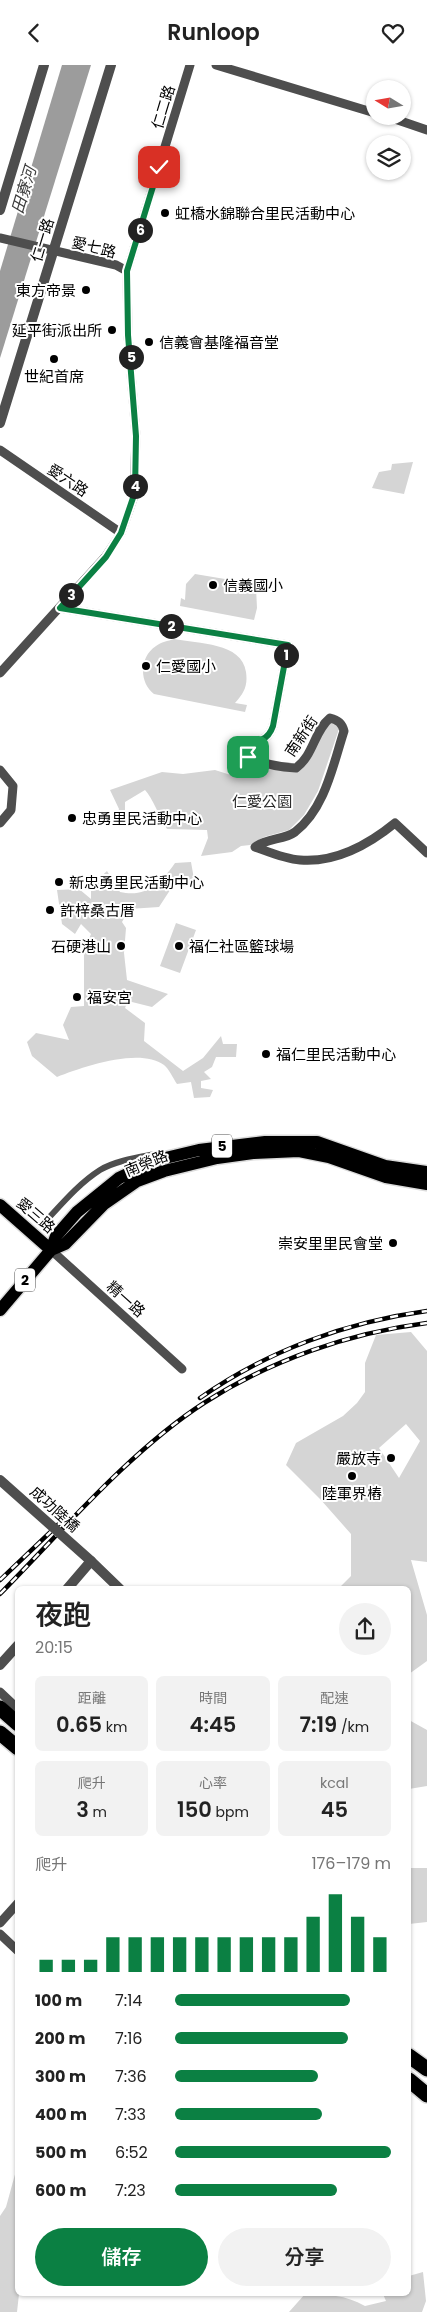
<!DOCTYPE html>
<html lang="zh-TW">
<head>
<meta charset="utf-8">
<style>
  body { margin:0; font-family:Poppins,"Noto Sans TC",sans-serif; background:#f2f2f2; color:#222; height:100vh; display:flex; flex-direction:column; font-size:19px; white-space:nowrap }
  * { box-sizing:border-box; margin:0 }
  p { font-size:16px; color:#767676 }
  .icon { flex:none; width:28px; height:28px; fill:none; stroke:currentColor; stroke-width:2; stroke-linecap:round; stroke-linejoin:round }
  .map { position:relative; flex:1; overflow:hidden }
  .sheet { position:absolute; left:15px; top:1521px; width:396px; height:710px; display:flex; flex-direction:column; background:#fff; border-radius:8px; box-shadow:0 1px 4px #0004 }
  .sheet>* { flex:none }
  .needle { width:32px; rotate:281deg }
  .controls { position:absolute; left:366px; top:15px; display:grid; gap:10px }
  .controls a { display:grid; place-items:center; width:45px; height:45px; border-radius:50%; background:#fff; box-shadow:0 1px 4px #0004; font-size:25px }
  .pin { position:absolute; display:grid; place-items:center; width:42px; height:42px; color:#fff; margin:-21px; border-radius:10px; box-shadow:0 2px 8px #0006 }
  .km { position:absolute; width:25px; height:25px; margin:-12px; border-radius:50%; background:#222; color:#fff; font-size:14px; line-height:25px; text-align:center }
  .round { display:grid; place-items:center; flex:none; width:52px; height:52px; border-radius:26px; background:#f2f2f2 }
  .summary { display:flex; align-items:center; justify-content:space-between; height:85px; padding:0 20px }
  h1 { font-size:28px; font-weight:600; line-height:38px }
  .stats { display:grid; grid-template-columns:repeat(3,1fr); gap:8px; height:85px; padding:5px 20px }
  .stats div { display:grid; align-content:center; border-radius:8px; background:#f2f2f2; text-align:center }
  .stats b { font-size:21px; font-weight:600 }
  .stats small { font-size:14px; font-weight:400 }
  .stats p { font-size:14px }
  .chart { height:140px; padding:10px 20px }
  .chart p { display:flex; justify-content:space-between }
  .chart svg { width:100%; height:90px; margin-top:5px; stroke:#0b8043; stroke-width:6 }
  .button { display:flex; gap:10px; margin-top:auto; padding:10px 20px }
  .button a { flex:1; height:58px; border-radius:30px; background:#0b8043; color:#fff; font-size:20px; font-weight:600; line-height:58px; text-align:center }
  .button a+a { background:#f2f2f2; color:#222 }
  ul { padding:0 20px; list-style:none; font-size:16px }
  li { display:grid; grid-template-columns:80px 60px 1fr; align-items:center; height:38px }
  li i { height:12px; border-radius:6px; background:#0b8043 }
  header { display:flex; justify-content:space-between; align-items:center; height:65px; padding:0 20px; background:#fff; font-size:22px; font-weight:600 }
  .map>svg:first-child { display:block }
</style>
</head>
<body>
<header><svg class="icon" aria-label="back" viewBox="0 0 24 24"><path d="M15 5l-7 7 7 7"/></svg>Runloop<svg class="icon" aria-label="heart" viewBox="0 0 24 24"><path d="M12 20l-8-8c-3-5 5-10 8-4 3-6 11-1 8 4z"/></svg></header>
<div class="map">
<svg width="427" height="2247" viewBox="0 0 427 2247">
  <rect width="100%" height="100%" fill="#fff"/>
  <path fill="#d5d5d5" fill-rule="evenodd" d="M 413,397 L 404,429 L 372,423 L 379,407 L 391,405 L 392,399 Z
    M 195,509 L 249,518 L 256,523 L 257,543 L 254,555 L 180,541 L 181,533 L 185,535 L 186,519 Z
    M 174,574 C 198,579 242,577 246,607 C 248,621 244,628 235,638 L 247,640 L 245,647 L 154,629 C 139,618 139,592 156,581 C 161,577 168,576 174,574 Z
    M 330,657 L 337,658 L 339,664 L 318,726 L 304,750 L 289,765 L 264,772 L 250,780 L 241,781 L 232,787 L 201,791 L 208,773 L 207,765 L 167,764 C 160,753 152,732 145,725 L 125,737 L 125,758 L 120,760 L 117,750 L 119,744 L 110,725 L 162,707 L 183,709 L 215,705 L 237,712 L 246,695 L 278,704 L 296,706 Z
    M 191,797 L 194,814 L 174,819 L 159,842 L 129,844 L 122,857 L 126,863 L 124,888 L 127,915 L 168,929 L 152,942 L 128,936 L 125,943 L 145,958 L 144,976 L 183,1006 L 203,993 L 221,971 L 223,979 L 237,979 L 236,992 L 216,992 L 212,1002 L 204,1007 L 211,1014 L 201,1016 L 201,1023 L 213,1025 L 210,1032 L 194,1033 L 191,1017 L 177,1019 C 173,1013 169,1004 164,1000 C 140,982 82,1002 57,1012 L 32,991 L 27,977 L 36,968 L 69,975 L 63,960 L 71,942 L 84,941 L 84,886 L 91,869 L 81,859 L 75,869 L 62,859 L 57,825 L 79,824 L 91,834 L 91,821 L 107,806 L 120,827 C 146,833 161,818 175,798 Z
    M 176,858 L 196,865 L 180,908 L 160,901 Z
    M 411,1267 L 427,1286 L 427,1497 L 411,1495 L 427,1550 L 427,1596 L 409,1609 L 409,1524 L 338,1524 L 351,1511 L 351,1469 L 321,1435 L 286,1400 L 296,1378 L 343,1351 L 357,1338 L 365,1327 L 365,1298 L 376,1270 ZM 406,1359 L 420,1376 L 399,1413 L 379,1383 Z
    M 409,1655 L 427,1665 L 427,1721 L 409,1724 Z
    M 409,1803 L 427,1803 L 427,1857 L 409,1859 Z
    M 17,2102 L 19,2229 L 17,2247 L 0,2247 L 0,2151 L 6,2142 Z
    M 423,2207 L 426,2236 L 422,2247 L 289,2247 L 305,2229 C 328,2229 345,2230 365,2241 L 386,2236 L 383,2229 L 409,2229 L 409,2211 Z"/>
  <path fill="#9c9c9c" d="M 62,0 L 91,0 L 0,293 L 0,206 Z"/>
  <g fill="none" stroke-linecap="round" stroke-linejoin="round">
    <defs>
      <path id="primary" d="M 0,1140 L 51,1185
        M 51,1185 L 56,1171 L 77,1147 L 119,1113 L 157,1095 L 199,1085 L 265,1077 L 317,1077 L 385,1101 L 427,1107
        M 0,1245 L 51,1185 L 65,1179 L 104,1139 L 137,1116 L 164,1106 L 217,1093 L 253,1088 L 299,1086 L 329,1092 L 386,1112 L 427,1119"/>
      <path id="motorway" d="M 0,1643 L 18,1659
        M 0,1668 L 18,1683
        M 409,1991 L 427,2004
        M 409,2015 L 427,2030"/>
    </defs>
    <use href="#primary" stroke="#dbdbdb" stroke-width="15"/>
    <use href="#motorway" stroke="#dbdbdb" stroke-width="18"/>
    <path stroke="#4e4e4e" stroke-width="6" d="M 43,1159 C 61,1140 78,1119 100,1105 C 117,1095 141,1092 160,1088"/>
    <path stroke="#4e4e4e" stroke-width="9" d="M 216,0 L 375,48
      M 386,51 L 427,65
      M 0,173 L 116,200 L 127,206
      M 0,385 L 121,468
      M 60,543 L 288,580 L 273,661 C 268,676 258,677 243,677 L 240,684 C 254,698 277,702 296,703 C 314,690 314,666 330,653 C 338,655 342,658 344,666 C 333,700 325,744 295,767 C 284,775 267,773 255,782 C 269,787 285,794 300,795 C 336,798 368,780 395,758 L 427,788
      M 0,608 L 106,491 L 121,468 L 134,431 L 136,371 L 128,270 L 127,206 L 190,0
      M 0,705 L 13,721 L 11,745 L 0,758
      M 51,1185 L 182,1304
      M 0,1627 L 18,1644
      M 0,1858 L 18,1838
      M 0,1869 L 18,1886"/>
    <path stroke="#4e4e4e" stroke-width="10" d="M 0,145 L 44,0
      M 0,358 L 111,0
      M 67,1524 L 91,1496 L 120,1524
      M 0,1600 L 18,1580"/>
    <use href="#primary" stroke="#000" stroke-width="12"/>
    <use href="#motorway" stroke="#000" stroke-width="15"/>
    <defs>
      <path id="rail" d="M 200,1333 C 267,1286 346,1257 427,1246
        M 0,1515 L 64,1454
        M 0,1529 C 62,1466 131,1385 204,1338 C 271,1295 349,1268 427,1258"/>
    </defs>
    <use href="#rail" stroke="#000" stroke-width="4.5"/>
    <use href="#rail" stroke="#fff" stroke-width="2.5" stroke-dasharray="8" stroke-linecap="butt"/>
    <path stroke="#4e4e4e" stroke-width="10" d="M 0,1415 L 91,1496"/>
  </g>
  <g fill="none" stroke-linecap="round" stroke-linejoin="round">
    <defs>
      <path id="route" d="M 159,102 L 127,206 L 128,270 L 136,371 L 135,427 L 121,468 L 106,492 L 60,543 L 288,580 L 273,661 C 268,676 258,677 243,677 L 240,684 L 248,692"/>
    </defs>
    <use href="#route" stroke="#fff" stroke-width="10"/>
    <use href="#route" stroke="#0b8043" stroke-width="6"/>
  </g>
  <g fill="#000" stroke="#fff" stroke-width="2">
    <circle cx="165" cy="148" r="5"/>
    <circle cx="86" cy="225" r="5"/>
    <circle cx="112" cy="265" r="5"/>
    <circle cx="149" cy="277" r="5"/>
    <circle cx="54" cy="294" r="5"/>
    <circle cx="213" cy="520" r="5"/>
    <circle cx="146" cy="601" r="5"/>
    <circle cx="72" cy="753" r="5"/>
    <circle cx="59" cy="817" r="5"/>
    <circle cx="50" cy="845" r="5"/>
    <circle cx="121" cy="881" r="5"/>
    <circle cx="179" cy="881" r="5"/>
    <circle cx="77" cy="932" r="5"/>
    <circle cx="266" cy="989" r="5"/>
    <circle cx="393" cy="1178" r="5"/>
    <circle cx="391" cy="1393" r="5"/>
    <circle cx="352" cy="1411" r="5"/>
  </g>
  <g text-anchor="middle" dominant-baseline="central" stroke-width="4" stroke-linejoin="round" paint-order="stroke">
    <g fill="#fff" stroke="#4c4c4c" stroke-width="1">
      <rect x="212" y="1069.5" width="20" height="23" rx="4"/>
      <rect x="15" y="1203.5" width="20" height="23" rx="4"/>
    </g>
    <g font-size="14" font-weight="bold" fill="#000">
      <text x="222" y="1081">5</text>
      <text x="25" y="1215">2</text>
    </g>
    <g font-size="15" fill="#000" stroke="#fff">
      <text transform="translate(163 42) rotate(-73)">仁二路</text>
      <text transform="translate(42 175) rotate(-73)">仁一路</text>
      <text transform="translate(94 182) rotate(14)">愛七路</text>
      <text transform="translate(68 415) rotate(34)">愛六路</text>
      <text transform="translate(301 671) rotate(-56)">南新街</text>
      <text transform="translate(146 1098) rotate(-22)">南榮路</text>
      <text transform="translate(36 1150) rotate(41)">愛三路</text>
      <text transform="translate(126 1234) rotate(42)">精一路</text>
      <text transform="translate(55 1444) rotate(42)">成功陸橋</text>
    </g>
    <g font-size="15" fill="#000" stroke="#fff" text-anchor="start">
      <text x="175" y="148">虹橋水錦聯合里民活動中心</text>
      <text x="76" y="225" text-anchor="end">東方帝景</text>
      <text x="102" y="265" text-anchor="end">延平街派出所</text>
      <text x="159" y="277">信義會基隆福音堂</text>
      <text x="54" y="311" text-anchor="middle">世紀首席</text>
      <text x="223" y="520">信義國小</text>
      <text x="156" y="601">仁愛國小</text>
      <text x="82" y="753">忠勇里民活動中心</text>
      <text x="69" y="817">新忠勇里民活動中心</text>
      <text x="60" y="845">許梓桑古厝</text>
      <text x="111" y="881" text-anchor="end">石硬港山</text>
      <text x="189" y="881">福仁社區籃球場</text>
      <text x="87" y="932">福安宮</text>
      <text x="276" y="989">福仁里民活動中心</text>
      <text x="383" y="1178" text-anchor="end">崇安里里民會堂</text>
      <text x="381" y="1393" text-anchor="end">嚴放寺</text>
      <text x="352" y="1428" text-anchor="middle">陸軍界樁</text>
    </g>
    <g font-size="15" fill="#2c2c2c" stroke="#fff">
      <text x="262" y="736">仁愛公園</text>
    </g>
    <g font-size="16" font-style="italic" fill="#3d3d3d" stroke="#fff">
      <text transform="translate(24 125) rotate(-73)">田寮河</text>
    </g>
  </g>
</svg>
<div class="controls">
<a><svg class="needle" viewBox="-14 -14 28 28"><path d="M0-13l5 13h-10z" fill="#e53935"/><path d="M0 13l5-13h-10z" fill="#767676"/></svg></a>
<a><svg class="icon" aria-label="layers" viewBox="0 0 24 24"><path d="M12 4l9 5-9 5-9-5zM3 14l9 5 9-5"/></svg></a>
</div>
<div class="pin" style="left:248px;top:692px;background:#1e9e55"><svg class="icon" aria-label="arrive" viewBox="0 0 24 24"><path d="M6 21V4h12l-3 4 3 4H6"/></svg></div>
<div class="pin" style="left:159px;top:102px;background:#d93025"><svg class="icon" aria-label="check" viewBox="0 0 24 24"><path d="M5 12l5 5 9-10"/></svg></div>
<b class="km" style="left:286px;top:590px">1</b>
<b class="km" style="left:171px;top:561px">2</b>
<b class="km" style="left:71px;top:530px">3</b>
<b class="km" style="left:135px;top:421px">4</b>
<b class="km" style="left:131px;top:292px">5</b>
<b class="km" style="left:140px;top:165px">6</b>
<section class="sheet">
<div class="summary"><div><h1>夜跑</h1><p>20:15</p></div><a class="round"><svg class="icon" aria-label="share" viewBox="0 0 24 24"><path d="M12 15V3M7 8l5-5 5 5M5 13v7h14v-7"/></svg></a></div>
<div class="stats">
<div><p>距離</p><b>0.65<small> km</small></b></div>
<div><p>時間</p><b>4:45</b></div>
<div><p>配速</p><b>7:19<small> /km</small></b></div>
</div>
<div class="stats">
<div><p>爬升</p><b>3<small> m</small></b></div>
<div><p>心率</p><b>150<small> bpm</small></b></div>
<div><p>kcal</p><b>45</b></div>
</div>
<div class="chart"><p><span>爬升</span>176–179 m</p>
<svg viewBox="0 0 160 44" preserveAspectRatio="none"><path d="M5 44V38M15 44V38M25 44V38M35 44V27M45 44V27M55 44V27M65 44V27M75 44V27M85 44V27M95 44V27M105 44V27M115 44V27M125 44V17M135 44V6M145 44V17M155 44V27"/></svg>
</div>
<ul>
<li><b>100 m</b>7:14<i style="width:81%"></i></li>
<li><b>200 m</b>7:16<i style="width:80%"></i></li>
<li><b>300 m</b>7:36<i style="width:66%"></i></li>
<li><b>400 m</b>7:33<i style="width:68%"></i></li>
<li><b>500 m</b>6:52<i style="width:100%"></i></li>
<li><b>600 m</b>7:23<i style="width:75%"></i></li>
</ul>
<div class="button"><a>儲存</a><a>分享</a></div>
</section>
</div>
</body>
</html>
